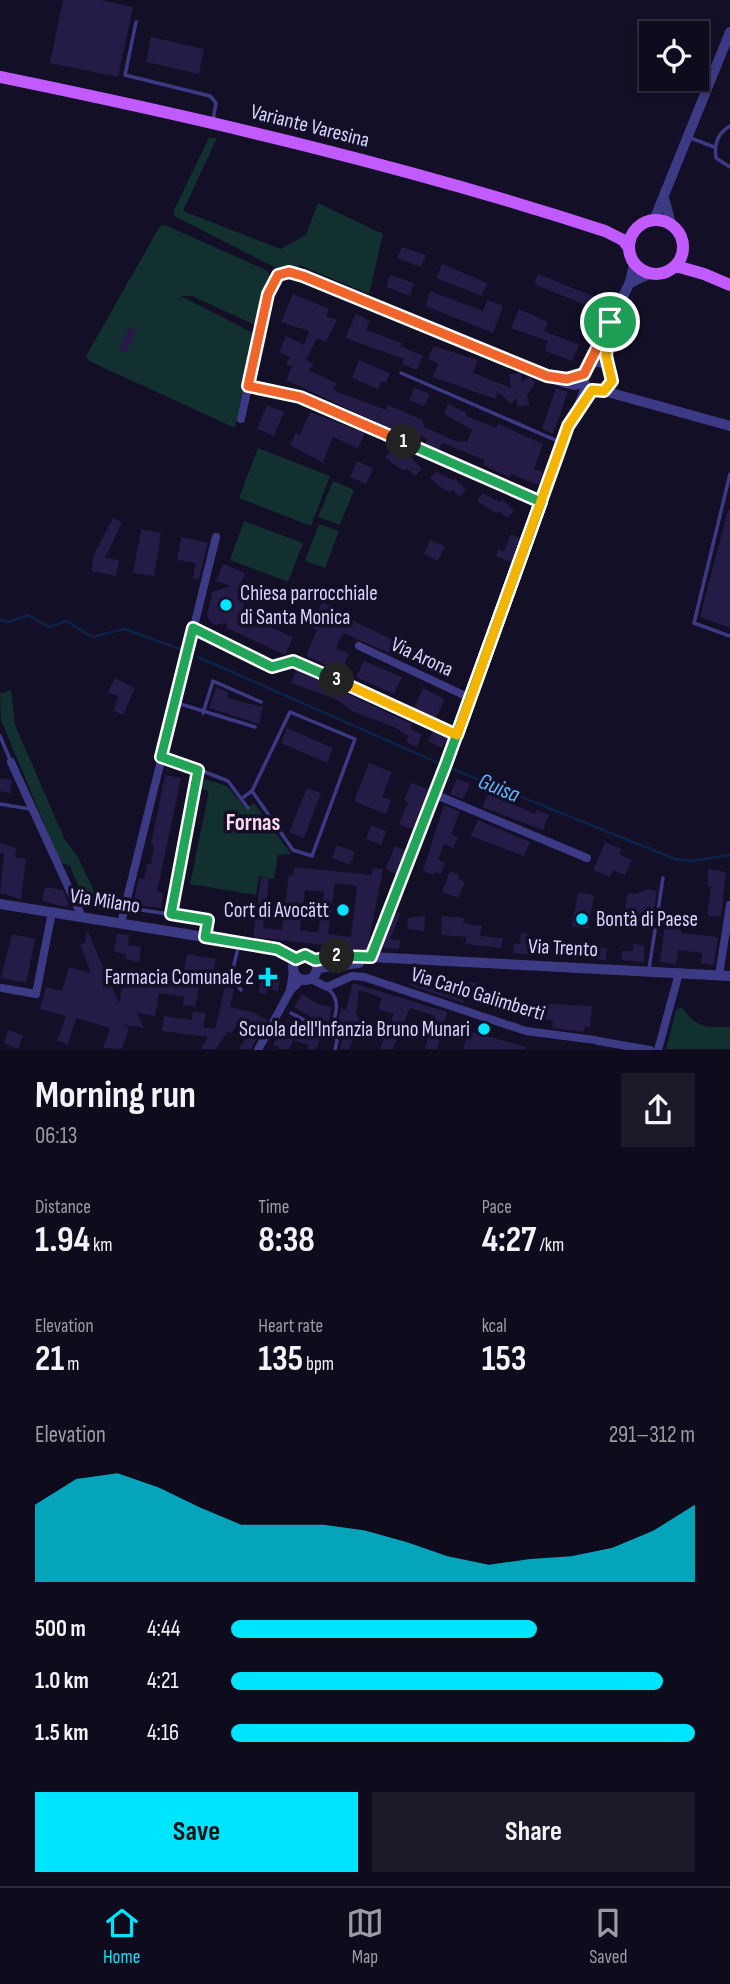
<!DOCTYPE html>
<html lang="en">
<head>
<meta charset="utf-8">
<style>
  body { margin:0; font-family:"Sofia Sans Condensed",sans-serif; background:#1c1929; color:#f1f3f6; height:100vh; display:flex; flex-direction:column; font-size:26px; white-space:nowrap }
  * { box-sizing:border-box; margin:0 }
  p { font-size:23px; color:#9b9ba3 }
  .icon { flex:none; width:38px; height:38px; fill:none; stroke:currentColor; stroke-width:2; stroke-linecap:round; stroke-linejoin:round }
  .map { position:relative; height:1050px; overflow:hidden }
  .drawer { display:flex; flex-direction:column; background:#0e0b1c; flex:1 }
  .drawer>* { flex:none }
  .buttons { position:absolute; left:639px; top:21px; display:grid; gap:14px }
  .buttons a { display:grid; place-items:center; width:70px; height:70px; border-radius:0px; background:#0e0b1c; box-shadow:0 4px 10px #0003,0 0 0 2px #2e2b3b; font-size:35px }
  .pin { position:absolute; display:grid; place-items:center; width:60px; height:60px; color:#fff; margin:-30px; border:4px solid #fff; border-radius:50%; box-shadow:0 2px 7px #0007 }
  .km { position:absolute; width:35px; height:35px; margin:-18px; border-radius:50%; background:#222; color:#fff; font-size:19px; line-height:35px; text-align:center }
  .round { display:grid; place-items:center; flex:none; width:74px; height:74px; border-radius:0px; background:#1c1929 }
  .overview { display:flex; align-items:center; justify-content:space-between; height:119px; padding:0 35px }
  h1 { font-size:38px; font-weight:700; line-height:52px }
  .stats { display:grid; grid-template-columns:repeat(3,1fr); gap:10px; height:119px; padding:7px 35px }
  .stats div { display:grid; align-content:center }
  .stats b { font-size:35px; font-weight:700 }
  .stats small { font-size:19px; font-weight:400 }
  .stats p { font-size:19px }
  .chart { height:196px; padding:14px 35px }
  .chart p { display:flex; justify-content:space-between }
  .chart svg { width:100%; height:126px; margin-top:7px; fill:#00e5ff; opacity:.7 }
  .cta { display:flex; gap:14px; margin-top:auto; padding:14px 35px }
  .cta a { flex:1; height:80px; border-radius:0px; background:#00e5ff; color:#111; font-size:28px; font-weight:700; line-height:80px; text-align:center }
  .cta a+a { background:#1c1929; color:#f1f3f6 }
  ul { padding:0 35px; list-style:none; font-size:23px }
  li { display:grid; grid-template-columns:112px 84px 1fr; align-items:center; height:52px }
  li i { height:18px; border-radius:9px; background:#00e5ff }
  .tabs { display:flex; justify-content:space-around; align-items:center; height:98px; border-top:2px solid #2e2b3b; background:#0e0b1c; font-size:19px; color:#9b9ba3 }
  .tabs a { display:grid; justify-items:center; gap:4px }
  .tabs .active { color:#00e5ff }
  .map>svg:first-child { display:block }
</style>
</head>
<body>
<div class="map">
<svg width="730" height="1050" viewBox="0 0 730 1050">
  <rect width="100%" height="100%" fill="#130f26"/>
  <path fill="#12302f" d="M 209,138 L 217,138 L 183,211 L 280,249 L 306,235 L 318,203 L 383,234 L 369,294 L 299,265 L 297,271 L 288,267 L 280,270 L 174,216 L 173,212 Z
    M 165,225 L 266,270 L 271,276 L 265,285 L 257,326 L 192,296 L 181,296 L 255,334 L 235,428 L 89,361 L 86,356 L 160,226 Z
    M 258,448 L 330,476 L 311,526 L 239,498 Z
    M 333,481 L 354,490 L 340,525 L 318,517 Z
    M 244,521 L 303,543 L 288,582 L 230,560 Z
    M 319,524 L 339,531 L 325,568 L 305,561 Z
    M 11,690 L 15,725 L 65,840 L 78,857 L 103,910 L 87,907 L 70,866 L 60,862 L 1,720 L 0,694 Z
    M 204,779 L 227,786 L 246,809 L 254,803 L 291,854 L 278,855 L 274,879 L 259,876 L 256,895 L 190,884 L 209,791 L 200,788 Z
    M 682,1007 C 697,1029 705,1027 730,1027 L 730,1049 L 666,1049 L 676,1010 Z"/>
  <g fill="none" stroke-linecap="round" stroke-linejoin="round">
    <path stroke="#0c2248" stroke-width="2.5" d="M 0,620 L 9,622 L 28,615 L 49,627 L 67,621 L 92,637 L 124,629 L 183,650
      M 198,657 L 445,766 L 675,859 L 691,861 L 730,855"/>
  </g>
  <path fill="#241b47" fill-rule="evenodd" d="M 63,0 L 101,0 L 133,7 L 118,77 L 50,63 Z
    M 151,37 L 204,49 L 199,74 L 146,62 Z
    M 402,247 L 426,255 L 421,267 L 397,258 Z
    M 442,264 L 487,283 L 482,296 L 436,278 Z
    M 538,274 L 597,298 L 593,308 L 534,284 Z
    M 390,275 L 414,283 L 410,296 L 386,287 Z
    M 430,291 L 483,311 L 487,300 L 503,306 L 493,333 L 425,306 Z
    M 293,294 L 329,309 L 326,316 L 337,320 L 326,342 L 317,338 L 306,360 L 313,364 L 309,371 L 337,383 L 333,390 L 386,410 L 388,405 L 423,420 L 424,427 L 456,441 L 467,442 L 472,430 L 444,414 L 448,404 L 467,413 L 466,416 L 496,428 L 498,424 L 543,444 L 534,469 L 543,472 L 538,485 L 511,474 L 510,477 L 483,465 L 485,460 L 442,443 L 439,450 L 425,444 L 427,439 L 396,425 L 394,430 L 380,424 L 286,380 L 292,367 L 286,364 L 290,357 L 279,352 L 286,336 L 304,345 L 309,331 L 281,322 Z
    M 519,309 L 548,322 L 544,331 L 579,345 L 572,361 L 545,351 L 548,341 L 511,328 Z
    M 356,314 L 370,321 L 366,330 L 402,343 L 400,346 L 423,356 L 417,370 L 402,364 L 404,359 L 345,338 Z
    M 129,327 L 137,332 L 126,353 L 118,349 Z
    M 433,346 L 478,360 L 473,373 L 511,388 L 509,374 L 521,373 L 522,382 L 529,376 L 535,383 L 527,396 L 529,405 L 518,407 L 516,398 L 511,404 L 498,392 L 495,399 L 433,377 L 438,363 L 428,359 Z
    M 359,360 L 390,373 L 386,383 L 382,381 L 378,389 L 352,378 Z
    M 414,388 L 430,394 L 424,406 L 409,400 Z
    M 556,388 L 568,392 L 553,434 L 542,429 Z
    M 267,405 L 284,412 L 274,436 L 257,429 Z
    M 310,412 L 365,433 L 358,448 L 333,437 L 323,463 L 290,445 L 296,433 L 300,435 Z
    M 392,450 L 408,459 L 410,457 L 422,469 L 415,476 L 407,469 L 405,471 L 396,466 L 385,457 Z
    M 357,461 L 373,468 L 366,484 L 350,477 Z
    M 436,472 L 453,480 L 455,478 L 466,490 L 460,497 L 452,490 L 450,492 L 440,487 L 430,478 Z
    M 483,493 L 500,502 L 502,499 L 514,511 L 507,518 L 499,511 L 497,513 L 487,508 L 477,500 Z
    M 728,510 L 730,510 L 730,628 L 700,617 Z
    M 113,518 L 122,522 L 105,558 L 119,560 L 116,576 L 91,571 L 94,555 Z
    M 141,529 L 161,533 L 154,576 L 133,573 Z
    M 511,534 L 522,539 L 513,563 L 496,556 L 498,549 L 504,551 Z
    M 181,537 L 208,543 L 199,579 L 193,578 L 196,563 L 177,560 Z
    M 430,540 L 445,546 L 438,561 L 424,554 Z
    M 223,564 L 245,573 L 239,588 L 247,597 L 240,614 L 293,637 L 285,655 L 227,628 L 227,623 L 214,625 L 207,617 L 212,592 L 231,586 L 216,581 Z
    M 322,602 L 347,613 L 345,617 L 444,664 L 440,675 L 343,633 L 336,648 L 349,654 L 341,672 L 306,656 L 317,630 L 311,627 Z
    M 364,661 L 402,677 L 394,694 L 356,677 Z
    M 296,670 L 412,724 L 410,729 L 422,734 L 417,747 L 406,742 L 409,736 L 394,727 L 352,711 L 338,700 L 291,683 Z
    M 115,678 L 135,688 L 123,715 L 114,711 L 118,696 L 108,692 Z
    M 216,687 L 228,692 L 227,698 L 263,707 L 259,724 L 209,708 Z
    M 423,688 L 445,699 L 436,718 L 414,708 Z
    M 287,728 L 333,748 L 327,763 L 281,743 Z
    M 433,731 L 447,738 L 442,748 L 428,741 Z
    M 369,763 L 392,772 L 382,797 L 391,800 L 386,814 L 354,801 Z
    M 165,775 L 181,778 L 157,892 L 163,893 L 161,908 L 137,905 L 134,900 L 139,878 L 144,879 L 147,864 L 151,864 L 154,845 L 151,844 Z
    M 0,778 L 12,780 L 10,793 L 0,791 Z
    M 457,779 L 470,784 L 463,799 L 450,794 Z
    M 411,783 L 428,789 L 413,830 L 399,824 L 408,802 L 404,800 Z
    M 307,788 L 321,793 L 304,838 L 289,832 Z
    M 488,794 L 535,814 L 537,810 L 549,815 L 543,830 L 482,807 Z
    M 444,805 L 460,812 L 451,834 L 458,837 L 453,848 L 444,844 L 438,860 L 445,863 L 441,874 L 435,872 L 434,875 L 423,871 Z
    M 478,820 L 530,842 L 524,856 L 471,836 Z
    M 371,825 L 386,831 L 381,845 L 366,839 Z
    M 605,842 L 622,849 L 619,854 L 632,860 L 625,875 L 613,870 L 610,877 L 593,870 Z
    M 0,843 L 16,848 L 15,857 L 26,859 L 21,899 L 0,893 L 4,854 L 0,853 Z
    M 337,845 L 355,852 L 350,865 L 332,858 Z
    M 395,846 L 405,850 L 396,874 L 385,869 Z
    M 294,867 L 371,875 L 373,868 L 383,869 L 367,950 L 253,937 L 261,877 L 269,878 L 263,928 L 282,930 L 289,875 L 293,876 ZM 335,883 L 357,886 L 351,937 L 328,934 ZM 305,890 L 324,892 L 318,933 L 300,930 Z
    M 708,869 L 726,872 L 721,917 L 707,915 L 711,887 L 708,886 Z
    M 450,871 L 459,875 L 458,879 L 465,882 L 458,898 L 442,892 Z
    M 45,887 L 63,890 L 69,904 L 66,907 L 42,901 Z
    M 648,889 L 657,891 L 652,922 L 623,917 L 628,893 L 635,894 Z
    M 578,892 L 594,895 L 588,929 L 572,926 Z
    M 395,913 L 401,913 L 390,939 L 400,940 L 399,949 L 382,948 Z
    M 425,916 L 424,931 L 407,929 L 408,918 Z
    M 442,916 L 464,918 L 463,923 L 482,926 L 480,936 L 503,938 L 501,948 L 465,944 L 467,937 L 441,935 Z
    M 665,926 L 681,929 L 681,933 L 718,937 L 714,965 L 701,963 L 702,953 L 678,950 L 676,964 L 660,962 Z
    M 87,930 L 119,1003 L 123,980 L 167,987 L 168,981 L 187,984 L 189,970 L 184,969 L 187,954 L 216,959 L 213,975 L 202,972 L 195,1007 L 183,1005 L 184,997 L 159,993 L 155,1016 L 137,1013 L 144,1028 L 124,1025 L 129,1028 L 122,1049 L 103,1048 L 110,1028 L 76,1018 L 68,1044 L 57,1041 L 66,1016 L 40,1009 L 46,987 L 62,991 L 69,967 L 91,973 L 80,944 L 85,943 Z
    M 521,933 L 527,933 L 527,941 L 534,942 L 533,955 L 513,953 L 514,943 L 520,944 Z
    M 12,934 L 35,939 L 26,983 L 1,978 Z
    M 117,934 L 129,935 L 128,945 L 141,947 L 139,962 L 125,959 L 126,954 L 114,952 Z
    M 633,944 L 644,945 L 644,962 L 621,960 L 622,951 L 633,951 Z
    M 587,946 L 607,948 L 606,960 L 586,958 Z
    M 261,972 L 281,975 L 278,991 L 267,989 L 266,994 L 259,993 Z
    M 411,980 L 424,981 L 426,984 L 454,992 L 457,982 L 481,983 L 481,997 L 465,996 L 463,1003 L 409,985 Z
    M 353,983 L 447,1012 L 437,1049 L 425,1049 L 435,1016 L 410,1008 L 393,1049 L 380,1049 L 394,1014 L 378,1009 L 382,998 L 359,990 L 356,1013 L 360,1022 L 349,1049 L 340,1049 L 344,1029 L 337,1027 L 341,1008 L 346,1010 Z
    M 225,987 L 234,989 L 230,1007 L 252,1012 L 267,1020 L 251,1049 L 239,1049 L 255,1022 L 240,1019 L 232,1033 L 228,1031 L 216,1049 L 201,1049 L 208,1037 L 162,1031 L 164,1016 L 192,1020 L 193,1012 L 206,1013 L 203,1027 L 215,1029 Z
    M 302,994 L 318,1004 L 332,1007 L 329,1022 L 311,1017 L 294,1007 Z
    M 532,1003 L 592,1006 L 590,1027 L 584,1027 L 584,1032 L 552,1028 L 553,1020 L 531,1019 Z
    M 286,1023 L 321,1037 L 316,1049 L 307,1049 L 309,1045 L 293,1040 L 289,1049 L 278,1049 L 279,1047 L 273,1045 Z
    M 8,1030 L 23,1035 L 18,1049 L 4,1043 Z
    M 468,1031 L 526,1047 L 525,1049 L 463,1049 Z"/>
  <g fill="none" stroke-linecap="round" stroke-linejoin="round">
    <path stroke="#3d3a85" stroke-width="3.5" d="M 136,22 L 125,75 L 210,96 L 216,103 L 213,120
      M 730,126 C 718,133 714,145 716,158 L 730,167
      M 688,137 L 714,147
      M 401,373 L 562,443
      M 730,474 L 694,623 L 730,636
      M 195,629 L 272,667 L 293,661
      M 177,703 L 255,727
      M 203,713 L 213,681 L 261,702
      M 0,736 L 11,762
      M 200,770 L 228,781 L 248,808
      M 241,799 L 252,791 L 293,850 L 312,856 L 355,739 L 290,712 L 252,791
      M 0,804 L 30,809
      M 128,908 L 169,914
      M 239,944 L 231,977 L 241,990
      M 649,969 L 663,878
      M 291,1013 L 308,1022 L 332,1027 C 336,1014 341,999 328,989
      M 332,1027 L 337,1041 L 335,1050"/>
    <path stroke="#3d3a85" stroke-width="8" d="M 561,379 L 584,374
      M 248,386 L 300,397 L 541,502
      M 577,411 L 592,390
      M 241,419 L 270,286 C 277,271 288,272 303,276 L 562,383 L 575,386 L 585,383
      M 359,646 L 470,698
      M 293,661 L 457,735
      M 161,757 L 198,770 L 171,913 L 208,920 L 205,937
      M 11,762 L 82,917
      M 434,794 L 587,858
      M 121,923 L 216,537
      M 371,957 L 446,764 L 586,384
      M 719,975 L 730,905
      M 311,979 L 327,987 L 352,976 L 364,977 L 526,1031 L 595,1040
      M 2,988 L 36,994 L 52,912
      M 290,991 L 293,971
      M 598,1041 L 650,1050
      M 258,1050 L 290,991 L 301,980
      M 658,1050 L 679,973"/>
    <path stroke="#3d3a85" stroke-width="10" d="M 665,201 L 671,224
      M 654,220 L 730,32
      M 630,283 L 649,274
      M 608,333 L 609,367
      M583 377a15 15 0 1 1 30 0a15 15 0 1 1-30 0Z
      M 591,364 L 630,282 L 634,264
      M 604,391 L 730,426
      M 0,904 L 272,948 L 296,959
      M293 968a12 12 0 1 1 24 0a12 12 0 1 1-24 0Z
      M 315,960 L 371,957 L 730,976
      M 318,968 L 359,963"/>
    <path stroke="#c25bff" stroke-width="12" d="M 0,77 C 205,119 406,166 605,231 L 623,240 L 629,248
      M629 247a27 27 0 1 1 54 0a27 27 0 1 1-54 0Z
      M 676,266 L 704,274 L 730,285"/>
  </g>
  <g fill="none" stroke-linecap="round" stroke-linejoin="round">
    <defs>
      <path id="split-1" d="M 404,442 L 300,397 L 248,386 L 268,294 L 278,275 L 289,272 L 303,276 L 547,376 L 567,379 L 584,374 L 610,322"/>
      <path id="split-2" d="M 337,956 L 371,957 L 446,764 L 541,502 L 404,442"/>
      <path id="split-3" d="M 337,680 L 293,661 L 272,667 L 193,628 L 161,757 L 198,770 L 171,914 L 208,920 L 205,937 L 277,949 L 296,959 L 305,955 L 315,960 L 337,956"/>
      <path id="split-4" d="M 337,680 L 457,735 L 568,426 L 592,390 L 604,391 L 612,381 L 606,356 L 610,322"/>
    </defs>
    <use href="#split-1" stroke="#fff" stroke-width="14"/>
    <use href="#split-2" stroke="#fff" stroke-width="14"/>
    <use href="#split-3" stroke="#fff" stroke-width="14"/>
    <use href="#split-4" stroke="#fff" stroke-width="14"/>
    <use href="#split-1" stroke="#f0652b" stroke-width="9"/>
    <use href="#split-2" stroke="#22a559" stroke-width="9"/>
    <use href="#split-3" stroke="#22a559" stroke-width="9"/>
    <use href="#split-4" stroke="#f5b400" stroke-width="9"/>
  </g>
  <g fill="#00e5ff" stroke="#130f26" stroke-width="2.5">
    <circle cx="226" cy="605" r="7"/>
    <circle cx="343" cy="910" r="7"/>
    <circle cx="582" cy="919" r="7"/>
    <path d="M264.5 966.5h7v7h7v7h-7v7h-7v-7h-7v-7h7z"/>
    <circle cx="484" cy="1029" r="7"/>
  </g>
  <g text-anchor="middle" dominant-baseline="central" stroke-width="7" stroke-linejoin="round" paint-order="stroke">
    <g font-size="21" fill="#d9d4ff" stroke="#130f26">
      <text transform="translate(310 126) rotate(14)">Variante Varesina</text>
      <text transform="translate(422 657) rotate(25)">Via Arona</text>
      <text transform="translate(105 901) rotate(9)">Via Milano</text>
      <text transform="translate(563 948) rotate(3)">Via Trento</text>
      <text transform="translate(478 994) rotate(17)">Via Carlo Galimberti</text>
    </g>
    <g font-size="21" fill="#d9d4ff" stroke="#130f26" text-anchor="end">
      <text x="240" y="593" text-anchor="start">Chiesa parrocchiale<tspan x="240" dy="24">di Santa Monica</tspan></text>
      <text x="329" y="910">Cort di Avocätt</text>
      <text x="596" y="919" text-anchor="start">Bontà di Paese</text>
      <text x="254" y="977">Farmacia Comunale 2</text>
      <text x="470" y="1029">Scuola dell'Infanzia Bruno Munari</text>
    </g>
    <g font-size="23" font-style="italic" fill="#62b6ff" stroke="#130f26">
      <text transform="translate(499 788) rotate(22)">Guisa</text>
    </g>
    <g font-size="23" font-weight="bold" fill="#ffd6f0" stroke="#130f26">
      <text x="253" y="823">Fornas</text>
    </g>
  </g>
</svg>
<div class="buttons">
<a><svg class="icon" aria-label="locate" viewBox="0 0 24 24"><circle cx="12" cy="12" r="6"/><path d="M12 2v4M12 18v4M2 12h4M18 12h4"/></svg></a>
</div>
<div class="pin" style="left:610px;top:322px;background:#1e9e55"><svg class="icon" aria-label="arrive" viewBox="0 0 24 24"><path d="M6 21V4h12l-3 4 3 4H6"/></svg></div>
<b class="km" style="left:404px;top:442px">1</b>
<b class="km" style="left:337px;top:956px">2</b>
<b class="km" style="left:337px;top:680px">3</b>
</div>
<section class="drawer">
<div class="overview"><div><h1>Morning run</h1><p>06:13</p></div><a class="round"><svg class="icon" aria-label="share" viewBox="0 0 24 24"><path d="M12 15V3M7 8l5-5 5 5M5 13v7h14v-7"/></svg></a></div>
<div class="stats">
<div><p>Distance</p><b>1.94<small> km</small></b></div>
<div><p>Time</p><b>8:38</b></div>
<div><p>Pace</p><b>4:27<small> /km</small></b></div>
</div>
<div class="stats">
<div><p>Elevation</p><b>21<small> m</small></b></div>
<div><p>Heart rate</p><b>135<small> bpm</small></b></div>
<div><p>kcal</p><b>153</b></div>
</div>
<div class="chart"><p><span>Elevation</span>291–312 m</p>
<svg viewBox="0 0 160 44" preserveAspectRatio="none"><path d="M0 44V17L10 8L20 6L30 11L40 18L50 24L60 24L70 24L80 26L90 30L100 35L110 38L120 36L130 35L140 32L150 26L160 17V44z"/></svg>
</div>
<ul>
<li><b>500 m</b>4:44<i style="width:66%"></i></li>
<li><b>1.0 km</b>4:21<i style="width:93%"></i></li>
<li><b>1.5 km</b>4:16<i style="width:100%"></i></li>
</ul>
<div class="cta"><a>Save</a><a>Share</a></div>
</section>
<nav class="tabs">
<a class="active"><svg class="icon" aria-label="home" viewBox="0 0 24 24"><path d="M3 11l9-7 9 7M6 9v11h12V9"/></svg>Home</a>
<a><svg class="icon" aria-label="map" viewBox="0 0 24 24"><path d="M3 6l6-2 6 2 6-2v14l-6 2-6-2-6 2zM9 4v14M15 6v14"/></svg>Map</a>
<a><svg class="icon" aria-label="saved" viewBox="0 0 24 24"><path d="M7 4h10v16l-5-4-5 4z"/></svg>Saved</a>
</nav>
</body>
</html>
